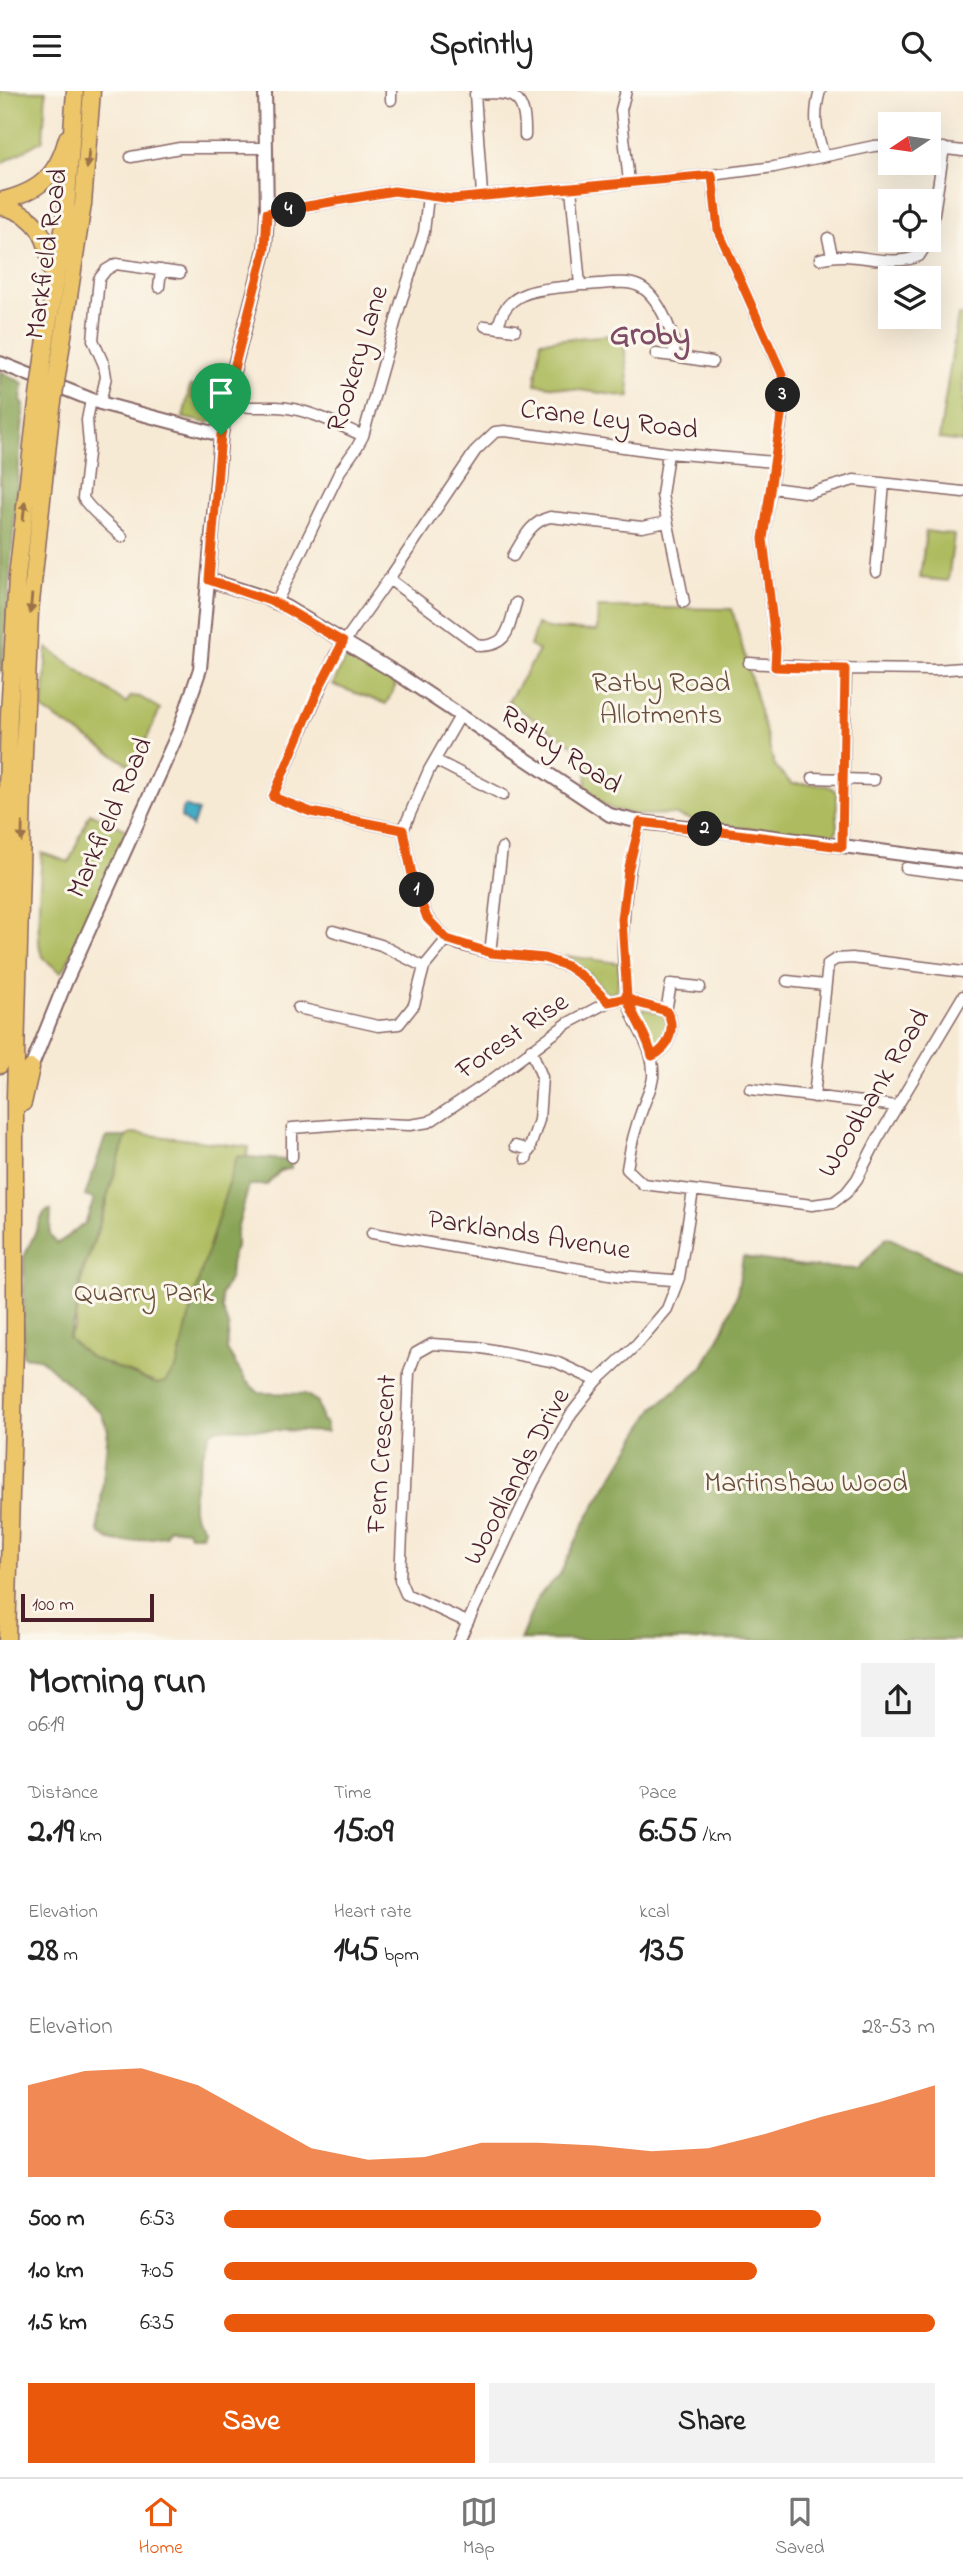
<!DOCTYPE html>
<html lang="en">
<head>
<meta charset="utf-8">
<style>
  body { margin:0; font-family:"Indie Flower",sans-serif; background:#f2f2f2; color:#222; height:100vh; display:flex; flex-direction:column; font-size:26px; white-space:nowrap }
  * { box-sizing:border-box; margin:0 }
  p { font-size:23px; color:#767676 }
  .icon { flex:none; width:38px; height:38px; fill:none; stroke:currentColor; stroke-width:2; stroke-linecap:round; stroke-linejoin:round }
  .map { position:relative; height:1549px; overflow:hidden }
  .drawer { display:flex; flex-direction:column; background:#fff; flex:1 }
  .drawer>* { flex:none }
  .needle { width:46px; rotate:257deg }
  .buttons { position:absolute; left:878px; top:21px; display:grid; gap:14px }
  .buttons a { display:grid; place-items:center; width:63px; height:63px; border-radius:0px; background:#fff; box-shadow:0 7px 28px #0002; font-size:35px }
  .scale { position:absolute; left:21px; bottom:18px; width:133px; box-sizing:border-box; padding-left:7px; border:4px solid #4a1f2b; border-top:0; font-size:19px; line-height:24px; white-space:nowrap; color:#4a1f2b; -webkit-text-stroke:5px #fbf7ec; paint-order:stroke }
  .pin { position:absolute; display:grid; place-items:center; width:60px; height:60px; color:#fff; margin:-72px -30px; border-radius:50% 50% 50% 0; rotate:-45deg; box-shadow:0 0 7px #0007 }
  .pin .icon { rotate:45deg }
  .km { position:absolute; width:35px; height:35px; margin:-18px; border-radius:50%; background:#222; color:#fff; font-size:19px; line-height:35px; text-align:center }
  .round { display:grid; place-items:center; flex:none; width:74px; height:74px; border-radius:0px; background:#f2f2f2 }
  .overview { display:flex; align-items:center; justify-content:space-between; height:119px; padding:0 28px }
  h1 { font-size:38px; font-weight:700; line-height:52px }
  .stats { display:grid; grid-template-columns:repeat(3,1fr); gap:10px; height:119px; padding:7px 28px }
  .stats div { display:grid; align-content:center }
  .stats b { font-size:35px; font-weight:700 }
  .stats small { font-size:19px; font-weight:400 }
  .stats p { font-size:19px }
  .chart { height:196px; padding:14px 28px }
  .chart p { display:flex; justify-content:space-between }
  .chart svg { width:100%; height:126px; margin-top:7px; fill:#ea580c; opacity:.7 }
  .primary-button { display:flex; gap:14px; margin-top:auto; padding:14px 28px }
  .primary-button a { flex:1; height:80px; border-radius:0px; background:#ea580c; color:#fff; font-size:28px; font-weight:700; line-height:80px; text-align:center }
  .primary-button a+a { background:#f2f2f2; color:#222 }
  ul { padding:0 28px; list-style:none; font-size:23px }
  li { display:grid; grid-template-columns:112px 84px 1fr; align-items:center; height:52px }
  li i { height:18px; border-radius:9px; background:#ea580c }
  header { display:flex; justify-content:space-between; align-items:center; height:91px; padding:0 28px; background:#fff; font-size:32px; font-weight:700 }
  .dock { display:flex; justify-content:space-around; align-items:center; height:98px; border-top:2px solid #e0e0e0; background:#fff; font-size:19px; color:#767676 }
  .dock a { display:grid; justify-items:center; gap:4px }
  .dock .active { color:#ea580c }
  .map>svg:first-child { display:block }
</style>
</head>
<body>
<header><svg class="icon" aria-label="menu" viewBox="0 0 24 24"><path d="M4 6h16M4 12h16M4 18h16"/></svg>Sprintly<svg class="icon" aria-label="search" viewBox="0 0 24 24"><circle cx="10" cy="10" r="6"/><path d="M15 15l6 6"/></svg></header>
<div class="map">
<svg width="963" height="1550" viewBox="0 0 963 1550">
  <rect width="100%" height="100%" fill="#fbf7ec"/>
  <filter id="ink" filterUnits="userSpaceOnUse"><feTurbulence type="fractalNoise" baseFrequency=".0143" numOctaves="2"/><feDisplacementMap in="SourceGraphic" scale="14" xChannelSelector="R" yChannelSelector="G"/><feConvolveMatrix kernelMatrix="1 2 1 2 8 2 1 2 1" color-interpolation-filters="sRGB"/></filter>
  <filter id="wash" filterUnits="userSpaceOnUse"><feTurbulence type="fractalNoise" baseFrequency=".00686" numOctaves="4" result="noise"/><feDisplacementMap in="SourceGraphic" scale="28" xChannelSelector="R" yChannelSelector="G"/><feGaussianBlur stdDeviation="1.57" result="paint"/><feColorMatrix in="noise" values="0 0 0 0 0 0 0 0 0 0 0 0 0 0 0 0 0 1.4 0 .05"/><feComposite in="paint" operator="in"/></filter>
  <g filter="url(#wash)">
    <rect width="100%" height="100%" fill="#f7ead5"/>
    <path fill="#aebc5f" stroke="#7c6e45" stroke-width="2" d="M 0,0 L 46,0 L 43,49 L 0,73 Z
      M 958,224 L 963,224 L 963,351 L 939,348 Z
      M 623,243 L 630,306 L 535,293 L 541,250 Z
      M 216,294 L 221,295 L 213,329 L 208,332 L 183,327 L 190,295 L 194,295 L 192,307 L 211,311 Z
      M 926,440 L 954,444 L 948,490 L 920,487 Z
      M 598,516 L 732,518 L 775,676 L 792,693 C 806,694 829,689 837,702 L 837,740 L 827,747 L 707,733 L 672,723 L 636,724 L 612,718 L 591,706 L 592,701 L 586,697 L 587,664 L 508,611 L 539,560 L 530,555 L 537,533 L 548,538 L 597,540 Z
      M 47,557 L 126,612 L 131,605 L 140,606 L 160,618 L 134,677 L 43,619 Z
      M 352,566 L 396,594 L 386,613 L 333,594 L 343,571 Z
      M 90,722 L 129,740 L 66,875 L 61,881 C 54,876 44,870 41,862 C 35,846 41,782 42,762 L 69,771 Z
      M 567,865 L 619,872 L 618,897 L 612,902 L 605,901 L 594,887 Z
      M 644,918 L 663,923 L 668,932 L 664,950 L 657,953 C 647,947 637,931 640,920 Z
      M 133,1042 L 249,1056 L 185,1301 L 178,1435 L 143,1445 L 102,1444 L 98,1437 L 111,1331 L 68,1247 L 75,1236 L 83,1182 L 107,1112 L 107,1077 L 118,1050 Z"/>
    <path fill="#8aa456" stroke="#6a6240" stroke-width="2" d="M 0,280 L 23,292 L 21,310 L 24,314 L 2,580 L 0,581 Z
      M 108,1046 L 126,1046 L 88,1167 L 82,1178 L 76,1225 L 68,1247 L 90,1266 L 157,1293 L 165,1291 L 177,1275 L 196,1198 L 237,1065 L 285,1069 L 291,1073 L 291,1077 L 280,1080 L 267,1094 L 249,1094 L 236,1143 L 236,1157 L 232,1164 L 230,1186 L 221,1204 L 222,1218 L 229,1237 L 227,1259 L 246,1290 L 259,1302 L 305,1303 L 318,1311 L 322,1330 L 326,1331 L 327,1341 L 218,1337 L 210,1342 C 204,1359 189,1406 194,1423 C 196,1429 200,1432 204,1436 L 202,1444 L 189,1444 L 187,1439 L 169,1437 L 165,1445 C 145,1447 112,1460 98,1440 L 108,1339 L 101,1322 L 39,1267 L 23,1265 L 24,1166 L 44,1122 L 49,1119 L 51,1119 L 50,1144 L 56,1152 C 68,1149 73,1137 85,1133 L 94,1108 L 85,1105 L 104,1050 Z
      M 887,1146 L 963,1182 L 963,1549 L 520,1549 L 538,1505 L 559,1485 L 587,1427 L 654,1317 L 702,1277 L 723,1239 L 737,1203 L 743,1166 L 811,1176 L 858,1178 Z"/>
    <path fill="#45adc5" stroke="#486678" stroke-width="2" d="M 185,715 L 198,720 L 192,736 L 181,726 L 182,718 Z"/>
  </g>
  <g filter="url(#ink)">
    <g fill="none" stroke-linecap="round" stroke-linejoin="round">
      <defs>
        <path id="minor" d="M 391,0 L 391,9
          M 626,0 L 621,19 L 629,91
          M 820,0 C 813,24 816,41 824,65
          M 929,56 L 963,60
          M 131,66 L 180,57 L 266,57
          M 712,84 L 718,139 L 782,283 L 784,311 L 763,448 L 776,557 L 775,576
          M 571,97 L 580,194 C 625,193 644,180 666,229 C 671,241 676,252 674,265 L 712,271
          M 482,103 L 475,3 C 515,0 526,4 525,45
          M 267,122 L 394,100 L 452,108 L 712,84 L 774,76 L 874,55 L 891,54
          M 828,147 L 832,164
          M 820,168 C 853,158 887,178 919,165 L 930,148 L 944,57
          M 159,196 L 161,179
          M 485,235 L 515,239
          M 498,237 C 505,195 546,199 580,194
          M 656,263 L 674,265
          M 91,309 L 87,329 L 89,354 L 83,407 C 89,418 111,436 122,446
          M 100,312 L 106,286 L 104,274 L 93,249 L 99,188 L 106,179 L 116,173 L 180,182
          M 227,312 C 244,317 260,316 277,316 C 306,317 337,333 363,345
          M 668,362 L 662,404 L 684,511
          M 772,397 L 810,402 L 854,389 L 963,401
          M 513,465 C 523,449 530,431 550,426 L 642,436 L 667,431
          M 876,481 L 884,393
          M 389,488 L 476,359 L 495,341 L 505,340 L 668,362 L 774,371
          M 276,512 L 340,380 L 357,356 L 363,345 L 401,211 L 424,141 L 428,105
          M 749,572 L 846,578 L 935,579 L 963,577
          M 460,625 L 429,679 L 403,739 L 413,789 L 427,826 L 447,848 L 460,854 L 490,862 L 543,867 L 567,875 L 583,886 L 608,911
          M 435,669 L 503,704
          M 813,687 L 874,689
          M 640,731 C 625,790 618,845 627,906 C 632,936 655,953 653,986 C 652,996 646,1007 643,1016 C 635,1037 630,1057 627,1078 L 643,1093 L 812,1114 L 834,1111 L 846,1102 L 857,1088 L 877,1049 L 963,905
          M 403,739 L 311,721 L 273,706 L 335,564 L 389,488 L 479,555 C 510,554 508,537 516,512
          M 842,756 L 846,578
          M 906,777 L 963,784
          M 333,840 L 381,854 L 424,876
          M 490,862 L 502,757
          M 787,890 L 824,894
          M 627,907 L 638,912 L 666,920 C 677,935 669,959 652,965
          M 298,917 L 378,935 L 399,933 L 414,914 L 424,876 L 447,848
          M 666,920 L 671,893 L 700,896
          M 750,998 L 897,1015
          M 814,1006 L 828,873 L 836,868 L 852,867 L 963,881
          M 515,1055 L 530,1059
          M 292,1066 L 292,1037 L 357,1032 L 410,1034 L 429,1031 L 489,991 L 568,932 L 608,911 L 627,907
          M 526,1068 L 539,1029 L 542,986 L 531,958
          M 372,1142 L 621,1185 L 672,1189 L 679,1187
          M 467,1531 L 406,1503 L 400,1489 L 409,1281 L 416,1262 L 432,1253 L 477,1256 L 556,1271 L 597,1290
          M 459,1550 L 534,1390 L 571,1323 L 597,1290 L 637,1253 L 667,1218 L 679,1187 L 693,1100"/>
        <path id="tertiary" d="M 0,272 L 100,312 L 221,344
          M 209,489 L 260,505 L 286,516 L 398,583 L 610,724 L 640,731 L 752,743 L 963,771
          M 31,977 L 66,890 L 179,640 L 200,578 L 221,344 L 232,285 L 265,158 L 267,122 L 265,0"/>
        <path id="trunk" d="M 0,110 C 38,101 57,86 67,47
          M 0,115 C 36,123 48,144 51,179
          M 44,261 L 66,120 L 75,0
          M 60,265 L 83,113 L 92,0
          M 0,974 L 9,623 L 17,486 L 36,320
          M 23,1012 L 31,977
          M 7,1550 L 15,1255 L 15,1006 L 24,662 L 30,521 L 51,324"/>
      </defs>
      <use href="#minor" stroke="#876666" stroke-width="13"/>
      <use href="#tertiary" stroke="#876666" stroke-width="16"/>
      <use href="#trunk" stroke="#876666" stroke-width="19"/>
      <use href="#minor" stroke="#fff" stroke-width="10"/>
      <use href="#tertiary" stroke="#fff" stroke-width="12"/>
      <use href="#trunk" stroke="#ecc669" stroke-width="16"/>
      <defs>
        <path id="trunk-bridge" d="M 36,320 L 44,261
          M 51,324 L 60,265"/>
      </defs>
      <use href="#trunk-bridge" stroke="#876666" stroke-width="19" stroke-linecap="butt"/>
      <use href="#trunk-bridge" stroke="#ecc669" stroke-width="16"/>
    </g>
    <defs><path id="oneway-solid" d="M-6-.8H1V-3.2L6.5 0L1 3.2V.8H-6Z" transform="scale(1.75)"/></defs>
    <g fill="#9b724a">
      <use href="#oneway-solid" transform="translate(88 68) rotate(96)"/>
      <use href="#oneway-solid" transform="translate(24 420) rotate(-84)"/>
      <use href="#oneway-solid" transform="translate(31 513) rotate(95)"/>
      <use href="#oneway-solid" transform="translate(22 741) rotate(92)"/>
    </g>
  </g>
  <g fill="none" stroke-linecap="round" stroke-linejoin="round" filter="url(#ink)">
    <defs>
      <path id="route" d="M 221,344 L 209,489 L 276,512 L 343,551 L 320,595 L 273,706 L 311,721 L 403,739 L 413,789 L 427,827 L 447,848 L 491,862 L 544,867 L 567,875 L 583,886 L 608,911 L 627,907 C 634,928 648,946 652,965 C 669,958 677,935 666,920 L 638,912 L 627,907 L 622,828 L 628,780 L 640,731 L 842,756 L 845,578 L 775,576 L 776,557 L 763,448 L 783,311 L 782,283 L 718,139 L 712,84 L 452,108 L 394,100 L 267,122 L 265,158 L 232,285 L 221,344"/>
    </defs>
    <use href="#route" stroke="#fff" stroke-width="14"/>
    <use href="#route" stroke="#ea580c" stroke-width="9"/>
  </g>
  <g text-anchor="middle" dominant-baseline="central" stroke-width="6" stroke-linejoin="round" paint-order="stroke">
    <g font-size="28" fill="#4a1f2b" stroke="#fbf7ec">
      <text transform="translate(48 163) rotate(-82)">Markfield Road</text>
      <text transform="translate(359 268) rotate(-73)">Rookery Lane</text>
      <text transform="translate(609 330) rotate(7)">Crane Ley Road</text>
      <text transform="translate(560 660) rotate(33)">Ratby Road</text>
      <text transform="translate(111 727) rotate(-66)">Markfield Road</text>
      <text transform="translate(513 946) rotate(-35)">Forest Rise</text>
      <text transform="translate(875 1003) rotate(-59)">Woodbank Road</text>
      <text transform="translate(529 1145) rotate(9)">Parklands Avenue</text>
      <text transform="translate(383 1363) rotate(-86)">Fern Crescent</text>
      <text transform="translate(518 1386) rotate(-62)">Woodlands Drive</text>
    </g>
    <g font-size="28" fill="#684e3b" stroke="#fbf7ec">
      <text x="661" y="593">Ratby Road<tspan x="661" dy="32">Allotments</tspan></text>
      <text x="144" y="1203">Quarry Park</text>
      <text x="806" y="1393">Martinshaw Wood</text>
    </g>
    <g font-size="32" font-weight="bold" fill="#7e4c65" stroke="#fbf7ec">
      <text x="650" y="245">Groby</text>
    </g>
  </g>
</svg>
<div class="buttons">
<a><svg class="needle" viewBox="-14 -14 28 28"><path d="M0-13l5 13h-10z" fill="#e53935"/><path d="M0 13l5-13h-10z" fill="#767676"/></svg></a>
<a><svg class="icon" aria-label="locate" viewBox="0 0 24 24"><circle cx="12" cy="12" r="6"/><path d="M12 2v4M12 18v4M2 12h4M18 12h4"/></svg></a>
<a><svg class="icon" aria-label="layers" viewBox="0 0 24 24"><path d="M12 4l9 5-9 5-9-5zM3 14l9 5 9-5"/></svg></a>
</div>
<div class="scale">100 m</div>
<div class="pin" style="left:221px;top:344px;background:#1e9e55"><svg class="icon" aria-label="arrive" viewBox="0 0 24 24"><path d="M6 21V4h12l-3 4 3 4H6"/></svg></div>
<b class="km" style="left:417px;top:799px">1</b>
<b class="km" style="left:705px;top:738px">2</b>
<b class="km" style="left:783px;top:304px">3</b>
<b class="km" style="left:289px;top:119px">4</b>
</div>
<section class="drawer">
<div class="overview"><div><h1>Morning run</h1><p>06:19</p></div><a class="round"><svg class="icon" aria-label="share" viewBox="0 0 24 24"><path d="M12 15V3M7 8l5-5 5 5M5 13v7h14v-7"/></svg></a></div>
<div class="stats">
<div><p>Distance</p><b>2.19<small> km</small></b></div>
<div><p>Time</p><b>15:09</b></div>
<div><p>Pace</p><b>6:55<small> /km</small></b></div>
</div>
<div class="stats">
<div><p>Elevation</p><b>28<small> m</small></b></div>
<div><p>Heart rate</p><b>145<small> bpm</small></b></div>
<div><p>kcal</p><b>135</b></div>
</div>
<div class="chart"><p><span>Elevation</span>28–53 m</p>
<svg viewBox="0 0 160 44" preserveAspectRatio="none"><path d="M0 44V12L10 7L20 6L30 12L40 23L50 34L60 38L70 37L80 32L90 32L100 33L110 35L120 34L130 29L140 23L150 18L160 12V44z"/></svg>
</div>
<ul>
<li><b>500 m</b>6:53<i style="width:84%"></i></li>
<li><b>1.0 km</b>7:05<i style="width:75%"></i></li>
<li><b>1.5 km</b>6:35<i style="width:100%"></i></li>
</ul>
<div class="primary-button"><a>Save</a><a>Share</a></div>
</section>
<nav class="dock">
<a class="active"><svg class="icon" aria-label="home" viewBox="0 0 24 24"><path d="M3 11l9-7 9 7M6 9v11h12V9"/></svg>Home</a>
<a><svg class="icon" aria-label="map" viewBox="0 0 24 24"><path d="M3 6l6-2 6 2 6-2v14l-6 2-6-2-6 2zM9 4v14M15 6v14"/></svg>Map</a>
<a><svg class="icon" aria-label="saved" viewBox="0 0 24 24"><path d="M7 4h10v16l-5-4-5 4z"/></svg>Saved</a>
</nav>
</body>
</html>
